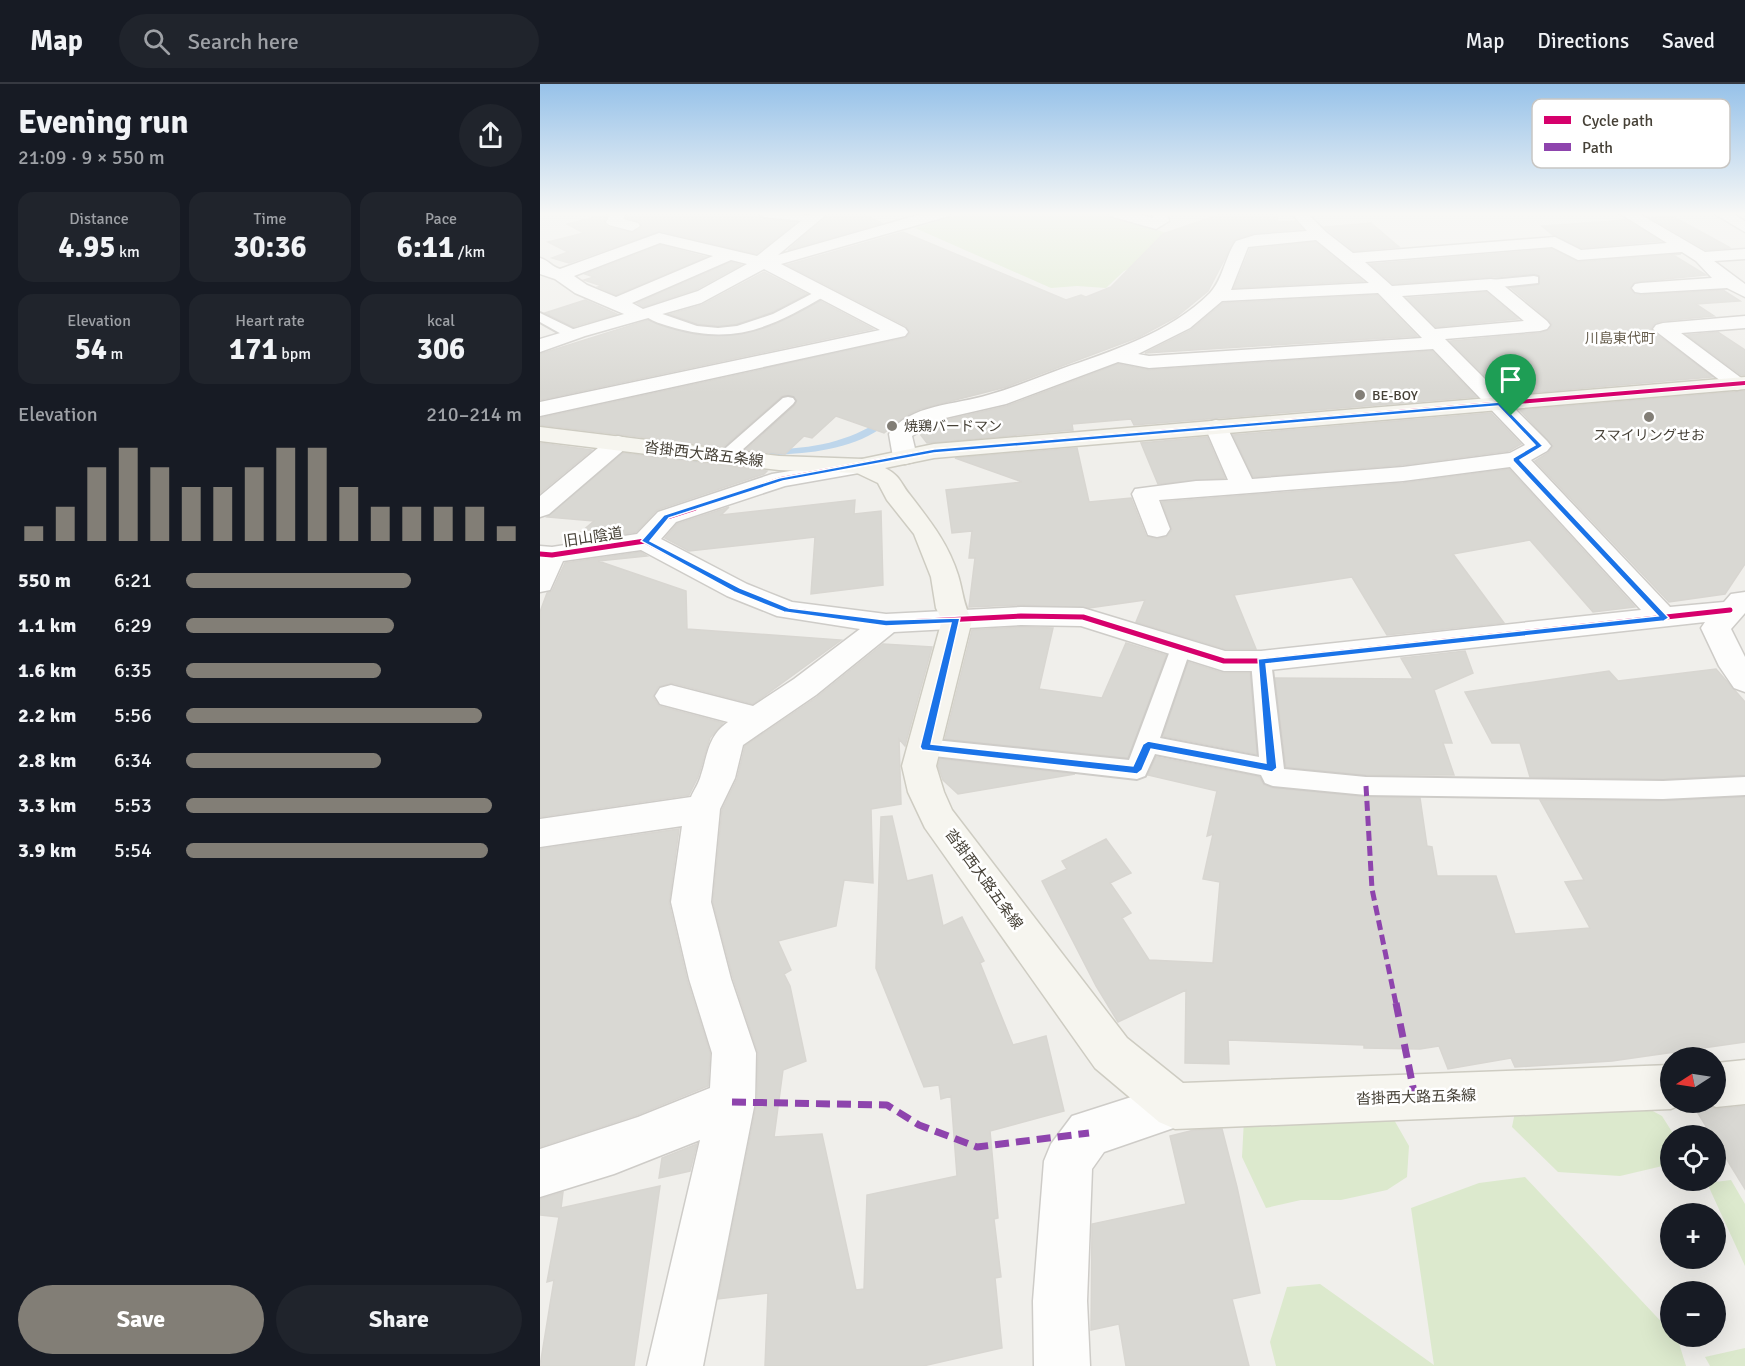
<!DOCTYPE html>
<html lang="en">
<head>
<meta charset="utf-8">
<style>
  body { margin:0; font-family:Signika,"Noto Sans JP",sans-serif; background:#20242c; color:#f1f3f6; height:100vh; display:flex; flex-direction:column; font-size:22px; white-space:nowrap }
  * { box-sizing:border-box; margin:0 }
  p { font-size:20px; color:#9ea1a6 }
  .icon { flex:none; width:33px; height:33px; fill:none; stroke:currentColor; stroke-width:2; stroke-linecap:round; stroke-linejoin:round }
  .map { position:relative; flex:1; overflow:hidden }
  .details { display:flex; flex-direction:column; background:#171b24; width:540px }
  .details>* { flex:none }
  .needle { width:39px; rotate:258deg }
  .controls { position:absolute; left:1120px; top:963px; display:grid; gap:12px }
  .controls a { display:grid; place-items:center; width:66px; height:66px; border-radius:50%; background:#171b24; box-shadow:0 6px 24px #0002; font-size:30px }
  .pin { position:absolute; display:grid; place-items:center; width:51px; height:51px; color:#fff; margin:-62px -26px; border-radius:50% 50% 50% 0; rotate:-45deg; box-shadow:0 0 6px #0007 }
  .pin .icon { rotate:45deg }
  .round { display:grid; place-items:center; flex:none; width:63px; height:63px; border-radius:32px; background:#20242c }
  .overview { display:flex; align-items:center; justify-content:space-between; height:102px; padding:0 18px }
  h1 { font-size:33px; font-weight:700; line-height:45px }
  .metrics { display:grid; grid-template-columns:repeat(3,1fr); gap:9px; height:102px; padding:6px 18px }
  .metrics div { display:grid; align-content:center; border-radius:15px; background:#20242c; text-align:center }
  .metrics b { font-size:30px; font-weight:700 }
  .metrics small { font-size:16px; font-weight:400 }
  .metrics p { font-size:16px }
  .chart { height:168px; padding:12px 18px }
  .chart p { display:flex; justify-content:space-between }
  .chart svg { width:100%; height:108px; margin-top:6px; stroke:#827e76; stroke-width:6 }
  .cta { display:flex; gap:12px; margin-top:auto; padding:12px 18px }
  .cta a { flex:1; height:69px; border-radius:36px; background:#827e76; color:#fff; font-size:24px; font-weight:700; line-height:69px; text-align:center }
  .cta a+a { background:#20242c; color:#f1f3f6 }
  ul { padding:0 18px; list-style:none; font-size:20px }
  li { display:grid; grid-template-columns:96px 72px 1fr; align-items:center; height:45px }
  li i { height:15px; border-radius:8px; background:#827e76 }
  header { display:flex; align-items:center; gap:36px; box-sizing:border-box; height:84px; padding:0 30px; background:#171b24; border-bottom:2px solid #363941 }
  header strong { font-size:28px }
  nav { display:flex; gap:33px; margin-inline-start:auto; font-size:21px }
  .search { width:420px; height:54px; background:#20242c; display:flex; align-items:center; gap:15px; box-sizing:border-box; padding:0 21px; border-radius:33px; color:#9ea1a6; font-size:22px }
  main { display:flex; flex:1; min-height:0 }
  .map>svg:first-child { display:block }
</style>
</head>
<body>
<header>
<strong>Map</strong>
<div class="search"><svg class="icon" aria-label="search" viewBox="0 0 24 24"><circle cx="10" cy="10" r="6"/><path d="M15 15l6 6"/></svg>Search here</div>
<nav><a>Map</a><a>Directions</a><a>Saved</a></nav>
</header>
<main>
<section class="details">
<div class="overview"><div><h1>Evening run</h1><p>21:09 · 9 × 550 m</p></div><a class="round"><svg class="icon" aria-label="share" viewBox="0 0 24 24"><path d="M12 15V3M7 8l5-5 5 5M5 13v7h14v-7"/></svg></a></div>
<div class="metrics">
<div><p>Distance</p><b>4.95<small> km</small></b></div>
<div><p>Time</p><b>30:36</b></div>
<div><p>Pace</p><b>6:11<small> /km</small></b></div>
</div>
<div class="metrics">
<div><p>Elevation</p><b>54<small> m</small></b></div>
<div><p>Heart rate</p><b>171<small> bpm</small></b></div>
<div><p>kcal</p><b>306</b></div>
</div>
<div class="chart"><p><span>Elevation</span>210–214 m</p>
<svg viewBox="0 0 160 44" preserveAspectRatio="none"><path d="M5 44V38M15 44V30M25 44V14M35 44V6M45 44V14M55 44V22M65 44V22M75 44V14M85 44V6M95 44V6M105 44V22M115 44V30M125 44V30M135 44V30M145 44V30M155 44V38"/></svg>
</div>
<ul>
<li><b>550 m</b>6:21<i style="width:67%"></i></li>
<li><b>1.1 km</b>6:29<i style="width:62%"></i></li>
<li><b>1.6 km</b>6:35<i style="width:58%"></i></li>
<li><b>2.2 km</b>5:56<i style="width:88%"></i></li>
<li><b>2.8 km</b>6:34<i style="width:58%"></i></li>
<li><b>3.3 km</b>5:53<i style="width:91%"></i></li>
<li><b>3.9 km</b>5:54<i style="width:90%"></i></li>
</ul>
<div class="cta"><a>Save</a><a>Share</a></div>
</section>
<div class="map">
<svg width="1205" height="1282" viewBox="0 0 1205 1282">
  <rect width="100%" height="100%" fill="#f0efeb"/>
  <path fill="#dce9cd" d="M 425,129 L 567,129 L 653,158 L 584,187 L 566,204 L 537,202 L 511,204 L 375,144 Z
    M 1083,1011 L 1122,1032 L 1134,1051 L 1131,1052 L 1131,1080 L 1080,1092 L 1018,1088 L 972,1043 L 975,1028 Z
    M 849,1027 L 869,1062 L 867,1093 L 847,1106 L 801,1116 L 761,1116 L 726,1124 L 702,1073 L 704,1035 Z
    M 985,1093 L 1131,1248 L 1131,1252 L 1138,1256 L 1146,1282 L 736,1282 L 730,1258 L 747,1203 L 780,1200 L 894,1281 L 871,1124 L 939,1099 Z
    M 1191,1096 L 1205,1120 L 1205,1182 L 1167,1099 Z
    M 1205,1264 L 1205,1282 L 1170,1282 L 1165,1273 Z"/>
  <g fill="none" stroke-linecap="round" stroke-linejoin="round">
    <path fill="#bed6eb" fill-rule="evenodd" d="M 343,335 L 350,337 C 324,361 283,368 249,370 C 242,371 233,372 227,368 L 231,365 C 272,365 308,358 343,335 Z
      M 154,373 L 157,374 L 157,378 L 132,382 L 128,379 L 132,376 Z"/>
  </g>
  <path fill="#d9d8d3" stroke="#d8d6d1" stroke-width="1.5" d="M 88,129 L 218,129 L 225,135 L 256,138 L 216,170 L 120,147 L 29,179 L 12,174 L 28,168 L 8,158 L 44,149 L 27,140 L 68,130 L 64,138 L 67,143 L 93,149 L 101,144 L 102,141 L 99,137 L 86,134 Z
    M 290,129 L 320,129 L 342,139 L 248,166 Z
    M 684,129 L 736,129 L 738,138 L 755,137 L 762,145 L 715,149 L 695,155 L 668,207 L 636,233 L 599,253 L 466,303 L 380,325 L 367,331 L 344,349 L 296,332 L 272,354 L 264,352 L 245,370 L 206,366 L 255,321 L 257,316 L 248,311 L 242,312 L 183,363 L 0,341 L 0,334 L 365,254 L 370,249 L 366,242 L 247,181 L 363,148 L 526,216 L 541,211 L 546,213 L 571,203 L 623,150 Z
    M 1132,132 L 1189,163 L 1190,164 L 1166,166 L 1111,134 Z
    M 1086,136 L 1120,157 L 1041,164 L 1013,151 L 1002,142 Z
    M 831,139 L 859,163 L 814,167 L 784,143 Z
    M 775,158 L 823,197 L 694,204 L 710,165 Z
    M 120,161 L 166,173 L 76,211 L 58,203 L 62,202 L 44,196 L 54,193 L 45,190 Z
    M 1012,165 L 1038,178 L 1141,170 L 1133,171 L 1166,191 L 1095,198 L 1090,205 L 1095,210 L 1101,211 L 1183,206 L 1200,217 L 1156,220 L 1174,232 L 1122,237 L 1115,239 L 1111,244 L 1112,247 L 1173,293 L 964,311 L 910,257 L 1000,249 L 1009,246 L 1012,241 L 1009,236 L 971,204 L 998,201 L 1000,192 L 994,190 L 853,200 L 830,180 Z
    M 191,178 L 201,181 L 157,205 L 103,223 L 97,219 Z
    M 224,188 L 267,210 L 232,228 L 197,240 L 178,242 L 157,240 L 130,230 L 162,221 Z
    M 946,208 L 978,235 L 896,243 L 867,214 Z
    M 837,211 L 877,252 L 605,269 L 651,246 L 683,219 Z
    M 45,216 L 77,230 L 33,243 L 5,229 Z
    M 280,217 L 333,245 L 0,316 L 0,270 L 108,236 L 157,251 L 196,251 L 232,242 Z
    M 1178,248 L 1205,266 L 1205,291 L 1201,291 L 1147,251 Z
    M 892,267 L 936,313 L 594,341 L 591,335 L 532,340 L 533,346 L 387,359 L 380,350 L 402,337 L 467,322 L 578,280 L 609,286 Z
    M 1205,307 L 1205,480 L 1185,510 L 1129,518 L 995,377 L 1008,369 L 1013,362 L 980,326 Z
    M 951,329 L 981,360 L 969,367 L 863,381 L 713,393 L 693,351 Z
    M 667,353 L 685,394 L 618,400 L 601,359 Z
    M 0,359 L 52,366 L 0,409 Z
    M 537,364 L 549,418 L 591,414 L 606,452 L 617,455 L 626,453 L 632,446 L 622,418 L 863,399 L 969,385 L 1095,523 L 1053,528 L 990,456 L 913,470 L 964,539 L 847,551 L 812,493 L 694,511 L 716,565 L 685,565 L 596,538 L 605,516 L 549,524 L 481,521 L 429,523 L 435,474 L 429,474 L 432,447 L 412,449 L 406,406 L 482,398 L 415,374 Z
    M 83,369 L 227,387 L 224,390 L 117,426 L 96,448 L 29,458 L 54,437 L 7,433 Z
    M 315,416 L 314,430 L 341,427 L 343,501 L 271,510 L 275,453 L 149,467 L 125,454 L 137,440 L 189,423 L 181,431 Z
    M 101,468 L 107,472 L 58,477 L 146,507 L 147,545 L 301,556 L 213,620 L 132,599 L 118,603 L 113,613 L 119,622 L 183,639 L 170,654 L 158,693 L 149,711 L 0,733 L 0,528 L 7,509 L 12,507 L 25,479 Z
    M 481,543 L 513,544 L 499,605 L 562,614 L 586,559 L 626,571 L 588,674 L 405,655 L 432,546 Z
    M 343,560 L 392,563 L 365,662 L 359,655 L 361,720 L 331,725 L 333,799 L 304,796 L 296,842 L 238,857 L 251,886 L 244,890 L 250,902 L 266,977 L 243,986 L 234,1053 L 282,1050 L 316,1206 L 324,1205 L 327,1111 L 417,1092 L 411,1012 L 401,1015 L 399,1001 L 384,1003 L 336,884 L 341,733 L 352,732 L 367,797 L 392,791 L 403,842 L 422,833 L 444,877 L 440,879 L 473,961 L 506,952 L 524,1027 L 450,1047 L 458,1134 L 454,1135 L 461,1193 L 455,1194 L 462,1264 L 383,1282 L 225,1282 L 228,1209 L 178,1215 L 217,1018 L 218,969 L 193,894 L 173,818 L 182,726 L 197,695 L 205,662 L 277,613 Z
    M 925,567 L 933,589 L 894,606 L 912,659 L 903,659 L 914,691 L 826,691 L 746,683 L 735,594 L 873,595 L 861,574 Z
    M 648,578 L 683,589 L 710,589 L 717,670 L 623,652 Z
    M 1176,585 L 1205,618 L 1205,691 L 1123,695 L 990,693 L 980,659 L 952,659 L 925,608 L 1069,587 L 1078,597 Z
    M 616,673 L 719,693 L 724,701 L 733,704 L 826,713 L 880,714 L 887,762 L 892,763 L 897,792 L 956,792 L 975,850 L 1050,844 L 1025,798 L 1044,796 L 1000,716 L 1123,717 L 1205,713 L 1205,958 L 1072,977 L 975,983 L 971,974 L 908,985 L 899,962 L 880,965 L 824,964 L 824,961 L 688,956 L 689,980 L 645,979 L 646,906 L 578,938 L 556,902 L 502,797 L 527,785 L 522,777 L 566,755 L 591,789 L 570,799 L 591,829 L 582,834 L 609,876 L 673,879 L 680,798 L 663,795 L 673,750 L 667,752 L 677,707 L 608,691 Z
    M 400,675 L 535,690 L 418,710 L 403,696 L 398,682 Z
    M 139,745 L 129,819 L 147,896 L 170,969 L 168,1002 L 97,1031 L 0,1063 L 0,765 Z
    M 1205,1022 L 1205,1105 L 1176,1058 L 1176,1052 L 1172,1052 L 1156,1026 L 1169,1023 L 1176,1025 Z
    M 682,1045 L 697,1103 L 720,1209 L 692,1215 L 709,1282 L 586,1282 L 579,1240 L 551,1246 L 552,1140 L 646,1120 L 630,1052 L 654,1046 Z
    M 157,1060 L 150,1087 L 119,1094 L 122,1074 Z
    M 120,1102 L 94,1282 L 0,1282 L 14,1196 L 7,1198 L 19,1133 L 0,1131 L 0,1115 L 23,1108 L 21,1124 Z"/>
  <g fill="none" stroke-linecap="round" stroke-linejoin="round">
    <defs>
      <path id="lane" d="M 250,129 L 274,132 L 279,135 L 274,138 L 225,133 L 220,130 Z
        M 994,192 L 998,193 L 998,199 L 951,204 L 945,200 L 951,196 Z
        M 281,205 L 287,209 L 285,212 C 233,242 197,261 135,244 C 125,241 109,237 102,229 L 108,225 L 157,242 L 178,244 L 197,242 L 233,230 Z
        M 0,229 L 35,246 L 37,249 L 30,253 L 25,252 L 0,238 Z
        M 248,313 L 253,314 L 255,317 L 253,320 L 192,375 L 180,375 L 178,372 L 180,369 L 243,314 Z
        M 641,557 L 648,559 L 651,564 L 620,654 L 719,673 L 711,577 L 714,572 L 721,570 L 728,572 L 731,577 L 744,685 L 826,693 L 1123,697 L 1205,693 L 1205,711 L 1123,715 L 826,711 L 733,702 L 725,699 L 721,691 L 615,670 L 605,692 L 597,695 L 385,671 L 377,669 L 373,663 L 377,657 L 385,655 L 589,676 L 631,564 L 634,559 Z"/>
      <path id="street" d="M 71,129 L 86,129 L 83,135 L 98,139 L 100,142 L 92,147 L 69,141 L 66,138 Z
        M 271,129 L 288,129 L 238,171 L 385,129 L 411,129 L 409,132 L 241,180 L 365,244 L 368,248 L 365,252 L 0,332 L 0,318 L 340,246 L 224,185 L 161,219 L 45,252 L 0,268 L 0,255 L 84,230 L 35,209 L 15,195 L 0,190 L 0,174 C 8,176 12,183 20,185 L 119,149 L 217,172 ZM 120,159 L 173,172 L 76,213 L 47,201 L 34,192 ZM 191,176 L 207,180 L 158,207 L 103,225 L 92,219 Z
        M 568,129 L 594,129 L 613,134 L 612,129 L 627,129 L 629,137 L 616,145 L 570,132 Z
        M 751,129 L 767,129 L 786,148 L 813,169 L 1015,153 L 1041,166 L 1127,159 L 1079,129 L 1098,129 L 1165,168 L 1205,165 L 1205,175 L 1174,177 L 1205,200 L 1205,213 L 1187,204 L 1101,209 L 1095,208 L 1092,204 L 1095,200 L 1101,199 L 1172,194 L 1156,177 L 1142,168 L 1038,176 L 1012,163 L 825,178 L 852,202 L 951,195 L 957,196 L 1007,237 L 1010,241 L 1007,245 L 1000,247 L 905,255 L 1007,357 L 1011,362 L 1007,367 L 991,376 L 1130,523 L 1184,518 L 1191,510 L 1205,508 L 1205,529 L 1191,545 L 1205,573 L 1205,608 L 1194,604 L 1179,582 L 1161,544 L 1165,538 L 721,587 L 684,587 L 541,542 L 481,541 L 354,548 L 276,611 L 203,661 L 195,694 L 180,725 L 171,818 L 191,895 L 216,969 L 215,1018 L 163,1282 L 107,1282 L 160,1056 L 74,1090 L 0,1113 L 0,1065 L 98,1033 L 170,1004 L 172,969 L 149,895 L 131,818 L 142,742 L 0,763 L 0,735 L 151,713 C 154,706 159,699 161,691 C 168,670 168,652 188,638 L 120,620 L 115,612 L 120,604 L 131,601 L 213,622 L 254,595 L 320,545 L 237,532 L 187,512 L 101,466 L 23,477 L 10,506 L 0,508 L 0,462 L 12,463 L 97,450 L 118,428 L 232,390 L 322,375 L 330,377 L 334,382 L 330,387 L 245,402 L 136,438 L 121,455 L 207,500 L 252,518 L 346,530 L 481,523 L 543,524 L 685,567 L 721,567 L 1101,526 L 970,383 L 863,397 L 619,416 L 630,445 L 626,451 L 617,453 L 608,451 L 592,410 L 595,405 L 656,397 L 688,396 L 665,343 L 668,338 L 676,336 L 684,338 L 687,343 L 712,395 L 863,383 L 970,369 L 985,361 L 893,265 L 609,284 L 578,278 L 466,320 L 401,335 L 372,352 L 377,373 L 373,378 L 365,380 L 357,378 L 353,373 L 349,350 C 369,320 417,321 448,311 C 473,304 497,294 521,285 C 572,267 630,249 670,209 C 683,195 685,173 696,157 L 715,151 L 767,147 ZM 776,156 L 829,199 L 691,206 L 708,163 ZM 947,206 L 984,237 L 895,245 L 862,212 ZM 838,209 L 882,254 L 609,272 L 598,270 L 650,244 L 682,217 Z
        M 1173,129 L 1192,129 L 1205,137 L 1205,148 Z
        M 1205,232 L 1205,244 L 1141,249 L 1204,296 L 1204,304 L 1197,306 L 1190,304 L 1113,245 L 1116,241 L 1123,239 Z
        M 78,352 L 86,354 L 90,359 L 86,364 L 9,430 L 0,433 L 0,412 L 70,354 Z
        M 635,999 L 651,1006 L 658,1022 L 651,1038 L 564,1068 L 552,1085 L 547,1217 L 550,1282 L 494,1282 L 493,1217 L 504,1077 L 511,1060 L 532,1032 Z"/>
      <path id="secondary" d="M 1205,293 L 1205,305 L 394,374 L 345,384 C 361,392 360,399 370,411 C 390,437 408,459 418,491 C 423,507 423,521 432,536 L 396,682 L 404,708 L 412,726 L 587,954 L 643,999 L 1131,981 L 1131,1018 L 1147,1018 L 1131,1025 L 635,1045 L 619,1038 L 555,984 L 385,744 L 368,708 L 362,682 L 402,536 L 396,524 L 391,493 L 374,450 L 347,416 L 338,399 L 317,389 L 239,386 L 0,357 L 0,343 L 239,372 L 322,375 L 394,360 Z
        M 1205,976 L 1205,1020 L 1176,1023 L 1164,1018 L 1176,1018 L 1176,979 Z"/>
    </defs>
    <use href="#lane" stroke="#ceccc8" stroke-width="4"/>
    <use href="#street" stroke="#ceccc8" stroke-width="3"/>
    <use href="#secondary" stroke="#ceccc2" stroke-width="3"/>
    <use href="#lane" fill="#fdfdfc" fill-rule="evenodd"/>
    <use href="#street" fill="#fdfdfc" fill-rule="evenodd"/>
    <use href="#secondary" fill="#f6f5ef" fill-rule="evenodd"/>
    <path stroke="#8e44ad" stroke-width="5" stroke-dasharray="10 5" stroke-linecap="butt" d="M 826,702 L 832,805 L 856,920"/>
    <path stroke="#8e44ad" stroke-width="7" stroke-dasharray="14 7" stroke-linecap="butt" d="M 856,919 L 875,1013
      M 192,1018 L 347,1021 L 379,1041 L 437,1063 L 549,1049"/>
    <defs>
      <path id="cycleway-far1" d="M 151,425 L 241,395 L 394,367 L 1205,299"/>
      <path id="cycleway" d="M 105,457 L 127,433 L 155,424
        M 0,470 L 12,471 L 105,457 L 197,506 L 247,526 L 346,539 L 481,532 L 543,533 L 684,577 L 721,577 L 1190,526"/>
    </defs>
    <use href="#cycleway-far1" stroke="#fff" stroke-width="6"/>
    <use href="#cycleway" stroke="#fff" stroke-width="8"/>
    <use href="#cycleway-far1" stroke="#d6006c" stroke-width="4"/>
    <use href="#cycleway" stroke="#d6006c" stroke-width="5"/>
  </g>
  <linearGradient id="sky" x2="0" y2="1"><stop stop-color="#97c2e9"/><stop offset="0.42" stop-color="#f8f8f6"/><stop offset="1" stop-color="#f8f8f6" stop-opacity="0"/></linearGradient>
  <rect width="1205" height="309" fill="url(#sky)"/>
  <path fill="#1a73e8" stroke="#fff" stroke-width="1.5" fill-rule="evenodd" d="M 960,318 L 1003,362 L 980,376 L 1129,534 L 1124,537 L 726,580 L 737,684 L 732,688 L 611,665 L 602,686 L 597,690 L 382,666 L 380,663 L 411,539 L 346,542 L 244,528 L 194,508 L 101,457 L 124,431 L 239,394 L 394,365 ZM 958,322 L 995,361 L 973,374 L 973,377 L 1118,532 L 718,575 L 726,679 L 608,657 L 603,660 L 593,682 L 391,660 L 420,534 L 346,536 L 249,524 L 200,504 L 110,457 L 129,434 L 243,397 L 394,369 Z"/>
  <g fill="#827e76" stroke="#fff" stroke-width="2">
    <circle cx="820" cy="311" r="6"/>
    <circle cx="1109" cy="333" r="6"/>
    <circle cx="352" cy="342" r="6"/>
  </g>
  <g text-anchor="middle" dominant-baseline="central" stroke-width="5" stroke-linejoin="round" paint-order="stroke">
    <g font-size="14" fill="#685f4f" stroke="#fff">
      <text x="1080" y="254">川島東代町</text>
    </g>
    <g font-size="14" fill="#464137" stroke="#fff" text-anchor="start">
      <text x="832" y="311">BE-BOY</text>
      <text x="364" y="342">焼鶏バードマン</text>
      <text x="1109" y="351" text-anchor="middle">スマイリングせお</text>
    </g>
    <g font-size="15" fill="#464137" stroke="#fff">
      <text transform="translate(164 370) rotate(7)">沓掛西大路五条線</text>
      <text transform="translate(53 453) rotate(-8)">旧山陰道</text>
      <text transform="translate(444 795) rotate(54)">沓掛西大路五条線</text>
      <text transform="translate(876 1013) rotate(-2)">沓掛西大路五条線</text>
    </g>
  </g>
  <rect x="992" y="15" width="198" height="69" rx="9" fill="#fff" stroke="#c8c6c3" stroke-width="1.5"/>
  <rect x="1004" y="32" width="27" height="8" fill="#d6006c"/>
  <rect x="1004" y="59" width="27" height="8" fill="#8e44ad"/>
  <g font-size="16" fill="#464137">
    <text x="1042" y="42">Cycle path</text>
    <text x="1042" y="69">Path</text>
  </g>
</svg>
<div class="controls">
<a><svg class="needle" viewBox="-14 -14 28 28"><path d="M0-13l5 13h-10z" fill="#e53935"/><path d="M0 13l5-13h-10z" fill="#9ea1a6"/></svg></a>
<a><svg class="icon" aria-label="locate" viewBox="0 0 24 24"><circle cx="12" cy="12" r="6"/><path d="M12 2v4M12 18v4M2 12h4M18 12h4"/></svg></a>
<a>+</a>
<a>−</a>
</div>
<div class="pin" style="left:971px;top:332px;background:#1e9e55"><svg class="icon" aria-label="arrive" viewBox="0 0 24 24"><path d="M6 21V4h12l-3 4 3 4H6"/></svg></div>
</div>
</main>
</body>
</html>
